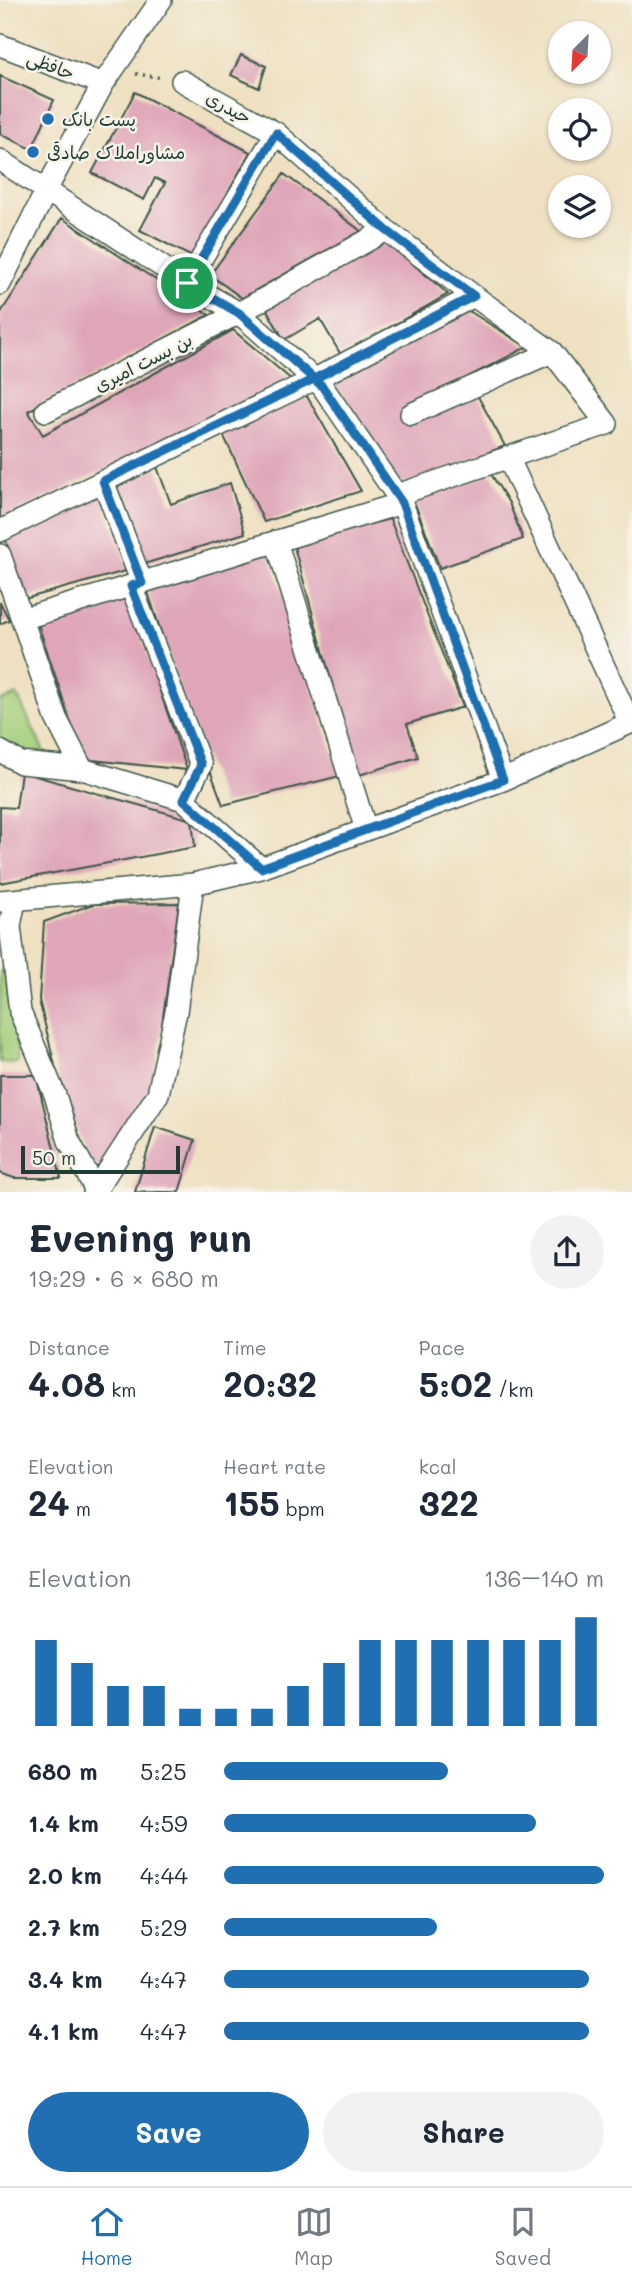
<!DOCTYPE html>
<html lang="en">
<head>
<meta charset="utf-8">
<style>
  body { margin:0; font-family:Mali,"Playpen Sans Arabic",sans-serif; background:#f2f2f3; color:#1f2937; height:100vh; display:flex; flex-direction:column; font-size:26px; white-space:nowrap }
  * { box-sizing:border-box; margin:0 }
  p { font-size:23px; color:#747a83 }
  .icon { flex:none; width:38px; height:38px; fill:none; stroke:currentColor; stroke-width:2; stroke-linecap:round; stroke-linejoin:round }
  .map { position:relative; height:1192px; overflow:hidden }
  .drawer { display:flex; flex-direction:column; background:#fff; flex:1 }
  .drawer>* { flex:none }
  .needle { width:46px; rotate:204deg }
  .controls { position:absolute; left:548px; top:21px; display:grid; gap:14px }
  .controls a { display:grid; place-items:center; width:63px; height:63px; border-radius:50%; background:#fff; box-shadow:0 2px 5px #0004; font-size:35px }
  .scale { position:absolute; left:21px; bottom:18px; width:159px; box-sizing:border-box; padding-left:7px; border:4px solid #1f3d34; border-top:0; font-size:19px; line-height:24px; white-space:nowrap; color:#1f3d34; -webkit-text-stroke:5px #f7f3e8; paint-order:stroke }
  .pin { position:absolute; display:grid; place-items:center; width:60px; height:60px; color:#fff; margin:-30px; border:4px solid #fff; border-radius:50%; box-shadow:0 2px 7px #0007 }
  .round { display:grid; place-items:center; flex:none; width:74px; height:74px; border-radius:37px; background:#f2f2f3 }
  .summary { display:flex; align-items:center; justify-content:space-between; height:119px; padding:0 28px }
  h1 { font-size:38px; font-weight:700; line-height:52px }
  .figures { display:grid; grid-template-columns:repeat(3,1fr); gap:10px; height:119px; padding:7px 28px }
  .figures div { display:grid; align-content:center }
  .figures b { font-size:35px; font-weight:700 }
  .figures small { font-size:19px; font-weight:400 }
  .figures p { font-size:19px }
  .chart { height:196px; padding:14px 28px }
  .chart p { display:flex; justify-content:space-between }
  .chart svg { width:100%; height:126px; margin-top:7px; stroke:#1f6fb2; stroke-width:6 }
  .action { display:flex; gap:14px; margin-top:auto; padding:14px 28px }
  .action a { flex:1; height:80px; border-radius:42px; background:#1f6fb2; color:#fff; font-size:28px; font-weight:700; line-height:80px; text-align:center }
  .action a+a { background:#f2f2f3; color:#1f2937 }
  ul { padding:0 28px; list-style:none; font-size:23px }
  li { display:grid; grid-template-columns:112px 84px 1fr; align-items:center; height:52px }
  li i { height:18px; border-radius:9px; background:#1f6fb2 }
  .tab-bar { display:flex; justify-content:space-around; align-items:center; height:98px; border-top:2px solid #e0e1e3; background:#fff; font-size:19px; color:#747a83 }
  .tab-bar a { display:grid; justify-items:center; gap:4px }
  .tab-bar .on { color:#1f6fb2 }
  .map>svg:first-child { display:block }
</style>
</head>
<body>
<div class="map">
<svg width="632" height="1192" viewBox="0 0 632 1192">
  <rect width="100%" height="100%" fill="#f7f3e8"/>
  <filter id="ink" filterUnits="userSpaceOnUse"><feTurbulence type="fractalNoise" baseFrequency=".0143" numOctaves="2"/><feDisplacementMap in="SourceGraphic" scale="14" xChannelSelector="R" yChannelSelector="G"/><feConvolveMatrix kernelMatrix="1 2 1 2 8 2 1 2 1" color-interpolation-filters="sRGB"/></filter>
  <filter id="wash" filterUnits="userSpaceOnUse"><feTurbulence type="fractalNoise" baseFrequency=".00686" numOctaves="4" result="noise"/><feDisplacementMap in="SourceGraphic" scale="28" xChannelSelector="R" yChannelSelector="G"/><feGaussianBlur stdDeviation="1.57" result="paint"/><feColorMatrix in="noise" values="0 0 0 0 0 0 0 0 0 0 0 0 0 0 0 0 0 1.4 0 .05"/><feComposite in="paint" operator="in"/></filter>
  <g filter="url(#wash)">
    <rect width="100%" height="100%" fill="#eee0c0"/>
    <path fill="#a4cf7c" stroke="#628658" stroke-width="2" d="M 17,695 L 47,758 L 12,752 L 0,744 L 0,701 Z
      M 5,967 L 17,1045 L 17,1063 L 0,1062 L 0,972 Z"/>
    <g id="blocks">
      <path fill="#dfa6b9" d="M 241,55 L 266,66 L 259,88 L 231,75 Z
        M 0,76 L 54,100 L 32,149 L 0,134 Z
        M 135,92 L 250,152 L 194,258 L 140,230 L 165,183 L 155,178 L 144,200 L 92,173 Z
        M 284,174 L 361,231 L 242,298 L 210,275 Z
        M 62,218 L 209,315 L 28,411 L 43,435 L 233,330 L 293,381 L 0,519 L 0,314 Z
        M 386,241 L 448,294 L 341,355 L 320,319 L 284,340 L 267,310 Z
        M 464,308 L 527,347 L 402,410 L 409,426 L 476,393 L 505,446 L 398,487 L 324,380 Z
        M 305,393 L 361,491 L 264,522 L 221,430 Z
        M 157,467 L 171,504 L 230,483 L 245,533 L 144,564 L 117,487 Z
        M 491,474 L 509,503 L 523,539 L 440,568 L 413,499 Z
        M 99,490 L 129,570 L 24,599 L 4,534 Z
        M 390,519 L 463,707 L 407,724 L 418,757 L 359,775 L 350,748 L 293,543 Z
        M 269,552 L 340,776 L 223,805 L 176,678 L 147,589 Z
        M 127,595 L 187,770 L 83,759 L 37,621 Z
        M 0,602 L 9,620 L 0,624 Z
        M 21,772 L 192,820 L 195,847 L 0,883 L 0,807 L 16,808 Z
        M 179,903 L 155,1074 L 138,1115 L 100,1171 L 88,1160 L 57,1074 L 39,1000 L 44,922 L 93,904 Z
        M 0,1075 L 36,1075 L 61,1178 L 14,1178 L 0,1173 Z
        M 155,1127 L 195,1140 L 179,1192 L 135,1192 Z"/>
    </g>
  </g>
  <g filter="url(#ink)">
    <use href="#blocks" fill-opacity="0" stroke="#3e5549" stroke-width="2"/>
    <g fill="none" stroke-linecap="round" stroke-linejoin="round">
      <defs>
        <path id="minor" d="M 0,45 L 103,84
          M 182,81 L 276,133 L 386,230 L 474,296 L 552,352 L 607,424 L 397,495
          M 0,160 L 187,283 L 239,313 L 322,386 L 402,503 L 503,780
          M 187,283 L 276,133
          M 0,284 L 51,181 L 103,84 L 161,0
          M 46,411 L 239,313 L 386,230
          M 411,414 L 552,352
          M 508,457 L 630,723
          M 103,481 L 142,583
          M 0,531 L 315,379 L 474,296
          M 276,541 L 366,830
          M 0,555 L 56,718 L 82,769 L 184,800 L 261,868
          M 131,586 L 201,765 L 184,800
          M 22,619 L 402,503
          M 0,751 L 21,763 L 82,769
          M 15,900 L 10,926 L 20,1012 L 55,1095 L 69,1141 L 96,1190 L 94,1192
          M 0,901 L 193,884 L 261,868 L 503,780 L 632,722
          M 96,1190 L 158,1094 L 176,1012 L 193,884"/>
      </defs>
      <use href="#minor" stroke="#3e5549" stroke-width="24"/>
      <path stroke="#3e5549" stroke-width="3.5" stroke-dasharray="2 5" stroke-linecap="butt" d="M 136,74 L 163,78"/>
      <use href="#minor" stroke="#fff" stroke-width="21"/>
    </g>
  </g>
  <g fill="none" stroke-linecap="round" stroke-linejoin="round" filter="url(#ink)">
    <defs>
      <path id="route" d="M 187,283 L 239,313 L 314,379 L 103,481 L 142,583 L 131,586 L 201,765 L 184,800 L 261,868 L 503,780 L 402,503 L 322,386 L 314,379 L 474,296 L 386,230 L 276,133 L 187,283"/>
    </defs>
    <use href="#route" stroke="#fff" stroke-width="14"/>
    <use href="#route" stroke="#1f6fb2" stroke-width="9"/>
  </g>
  <g fill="#1f6fb2" stroke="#f7f3e8" stroke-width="2.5">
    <circle cx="48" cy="119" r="7"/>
    <circle cx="33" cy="152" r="7"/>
  </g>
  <g text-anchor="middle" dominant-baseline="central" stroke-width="5" stroke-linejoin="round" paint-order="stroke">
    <g font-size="18" fill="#1f3d34" stroke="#f7f3e8">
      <text transform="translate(51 65) rotate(21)">حافظی</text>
      <text transform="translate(229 107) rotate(29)">حیدری</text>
      <text transform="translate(143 362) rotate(-27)">بن بست امیری</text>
    </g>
    <g font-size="18" fill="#1f3d34" stroke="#f7f3e8" text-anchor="start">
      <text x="62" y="119">پست بانک</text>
      <text x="47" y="152">مشاوراملاک صادقی</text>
    </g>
  </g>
</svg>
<div class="controls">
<a><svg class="needle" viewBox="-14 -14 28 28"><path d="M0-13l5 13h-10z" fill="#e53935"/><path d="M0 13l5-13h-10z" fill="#747a83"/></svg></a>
<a><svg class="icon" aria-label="locate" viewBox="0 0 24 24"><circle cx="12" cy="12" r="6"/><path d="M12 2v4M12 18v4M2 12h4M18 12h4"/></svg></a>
<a><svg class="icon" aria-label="layers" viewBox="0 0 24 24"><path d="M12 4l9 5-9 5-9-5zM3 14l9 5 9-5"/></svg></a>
</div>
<div class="scale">50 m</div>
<div class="pin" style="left:187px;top:283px;background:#1e9e55"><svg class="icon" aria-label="arrive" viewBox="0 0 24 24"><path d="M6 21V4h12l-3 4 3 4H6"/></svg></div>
</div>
<section class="drawer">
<div class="summary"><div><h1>Evening run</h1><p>19:29 · 6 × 680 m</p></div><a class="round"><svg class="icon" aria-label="share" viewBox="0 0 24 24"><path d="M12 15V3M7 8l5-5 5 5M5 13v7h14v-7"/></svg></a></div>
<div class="figures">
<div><p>Distance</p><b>4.08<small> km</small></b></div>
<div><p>Time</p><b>20:32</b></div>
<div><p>Pace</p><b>5:02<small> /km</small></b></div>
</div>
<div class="figures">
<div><p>Elevation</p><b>24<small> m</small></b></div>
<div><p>Heart rate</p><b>155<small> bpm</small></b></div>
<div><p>kcal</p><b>322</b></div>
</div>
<div class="chart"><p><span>Elevation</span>136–140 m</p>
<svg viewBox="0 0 160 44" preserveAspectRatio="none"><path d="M5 44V14M15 44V22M25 44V30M35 44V30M45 44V38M55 44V38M65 44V38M75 44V30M85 44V22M95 44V14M105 44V14M115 44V14M125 44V14M135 44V14M145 44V14M155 44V6"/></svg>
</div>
<ul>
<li><b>680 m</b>5:25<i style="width:59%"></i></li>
<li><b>1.4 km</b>4:59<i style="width:82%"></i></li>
<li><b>2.0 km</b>4:44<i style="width:100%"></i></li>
<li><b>2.7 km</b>5:29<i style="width:56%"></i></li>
<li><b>3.4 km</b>4:47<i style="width:96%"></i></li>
<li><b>4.1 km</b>4:47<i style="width:96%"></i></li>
</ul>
<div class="action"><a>Save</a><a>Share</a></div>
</section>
<nav class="tab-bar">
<a class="on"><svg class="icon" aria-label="home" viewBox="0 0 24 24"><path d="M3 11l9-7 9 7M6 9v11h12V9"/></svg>Home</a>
<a><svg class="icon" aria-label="map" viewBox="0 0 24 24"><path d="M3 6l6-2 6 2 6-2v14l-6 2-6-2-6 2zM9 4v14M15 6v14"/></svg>Map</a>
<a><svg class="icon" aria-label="saved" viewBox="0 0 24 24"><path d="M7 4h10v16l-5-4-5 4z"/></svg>Saved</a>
</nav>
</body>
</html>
